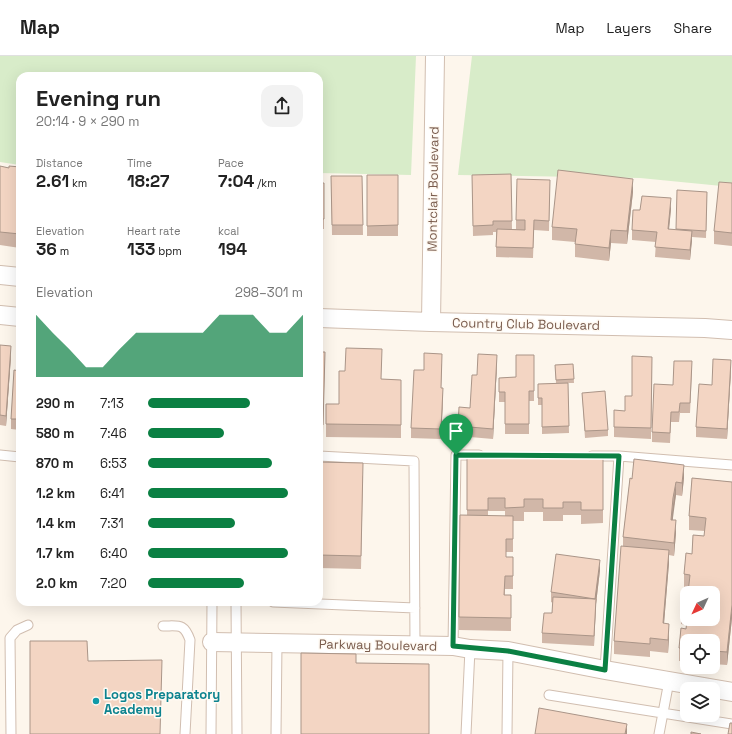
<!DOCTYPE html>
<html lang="en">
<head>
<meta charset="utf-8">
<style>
  body { margin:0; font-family:"Space Grotesk",sans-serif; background:#f2f2f2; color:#222; height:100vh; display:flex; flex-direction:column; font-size:15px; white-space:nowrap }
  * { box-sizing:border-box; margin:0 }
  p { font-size:13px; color:#767676 }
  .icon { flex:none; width:22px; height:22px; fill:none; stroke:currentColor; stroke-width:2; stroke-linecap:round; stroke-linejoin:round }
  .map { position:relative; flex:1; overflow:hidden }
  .panel { position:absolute; left:16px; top:16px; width:307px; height:534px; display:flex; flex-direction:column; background:#fff; border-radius:12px; box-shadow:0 4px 16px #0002 }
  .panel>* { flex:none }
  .needle { width:26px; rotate:226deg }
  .fabs { position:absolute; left:680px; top:530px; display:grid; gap:8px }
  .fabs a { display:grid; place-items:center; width:40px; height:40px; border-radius:8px; background:#fff; box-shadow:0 4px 16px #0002; font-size:20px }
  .pin { position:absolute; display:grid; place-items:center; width:34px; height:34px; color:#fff; margin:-41px -17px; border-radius:50% 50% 50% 0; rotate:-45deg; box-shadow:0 0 4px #0007 }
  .pin .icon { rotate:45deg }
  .round { display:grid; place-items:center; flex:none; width:42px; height:42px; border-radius:12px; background:#f2f2f2 }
  .head { display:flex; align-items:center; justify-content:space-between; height:68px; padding:0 20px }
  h1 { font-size:22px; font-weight:700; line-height:30px }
  .stats { display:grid; grid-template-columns:repeat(3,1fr); gap:6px; height:68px; padding:4px 20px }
  .stats div { display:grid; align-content:center }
  .stats b { font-size:17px; font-weight:700 }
  .stats small { font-size:11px; font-weight:400 }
  .stats p { font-size:11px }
  .chart { height:112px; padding:8px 20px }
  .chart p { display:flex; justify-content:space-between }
  .chart svg { width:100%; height:72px; margin-top:4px; fill:#0b8043; opacity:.7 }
  ul { padding:0 20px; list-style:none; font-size:13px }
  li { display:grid; grid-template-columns:64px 48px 1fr; align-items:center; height:30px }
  li i { height:10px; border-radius:5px; background:#0b8043 }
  header { display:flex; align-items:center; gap:24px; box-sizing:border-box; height:56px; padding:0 20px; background:#fff; border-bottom:1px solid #e0e0e0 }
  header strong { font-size:19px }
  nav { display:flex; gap:22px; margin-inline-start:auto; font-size:14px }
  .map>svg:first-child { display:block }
</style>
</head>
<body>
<header>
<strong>Map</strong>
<nav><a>Map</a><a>Layers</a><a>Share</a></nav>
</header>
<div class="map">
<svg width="732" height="678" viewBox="0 0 732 678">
  <rect width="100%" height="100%" fill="#fdf6ec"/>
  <path fill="#d8ecc9" d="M 0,0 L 416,0 L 411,119 L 319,117 L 319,20 L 20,20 L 20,109 L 0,106 Z
    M 472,0 L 732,0 L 732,131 L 640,122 L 458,119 Z"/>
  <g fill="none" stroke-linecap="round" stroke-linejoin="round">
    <defs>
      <path id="lane" d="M 0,399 L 20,401
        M 319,400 L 414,405 L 415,589
        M 592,400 L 619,400 L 732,409
        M 236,546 L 237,678
        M 273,546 L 415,552
        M 163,570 C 179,570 184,567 190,584 L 185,678
        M 453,590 L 456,399 L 479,399
        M 605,614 L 619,400
        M 549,639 L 732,668
        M 11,678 L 10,582 L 17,574 L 28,569
        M 211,678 L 212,546
        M 276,678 L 277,587
        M 466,678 L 470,593
        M 507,678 L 508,595
        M 659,678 L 669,625"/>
      <path id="street" d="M 0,219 L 20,221
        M 0,259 L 20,261
        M 319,262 L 431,266 L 705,272 L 732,274
        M 431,266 L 435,0
        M 212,586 L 453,590 L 470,593 L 508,595 L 605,614 L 732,636"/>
    </defs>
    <use href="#lane" stroke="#d1beb0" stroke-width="11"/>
    <use href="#street" stroke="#d1beb0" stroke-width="20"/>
    <use href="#lane" stroke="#fff" stroke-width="9"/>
    <use href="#street" stroke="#fff" stroke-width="18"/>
  </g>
  <path fill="#d1b7a8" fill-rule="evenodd" d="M 0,110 L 9,112 L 20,111 L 20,192 L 0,189 Z
    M 511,118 L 512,173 L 516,173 L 516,164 L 550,124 L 549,175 L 534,174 L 533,202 L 496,201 L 496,176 L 493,176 L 493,179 L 473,180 L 472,119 Z
    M 367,119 L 398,119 L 398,180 L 367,180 Z
    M 331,120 L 362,120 L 363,179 L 332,179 Z
    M 319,127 L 324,127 L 324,173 L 319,173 Z
    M 732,127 L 732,190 L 714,188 L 714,175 Z
    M 633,136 L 627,188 L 611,187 L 609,205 L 575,201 L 575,186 L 552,184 L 552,171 Z
    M 707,136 L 706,182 L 692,181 L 690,204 L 655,201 L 656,186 L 632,184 L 632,174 L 640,154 L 671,153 L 669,173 L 676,174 Z
    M 0,289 L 11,300 L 6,370 L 0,369 Z
    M 319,296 L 325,296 L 323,379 L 319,379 Z
    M 534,299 L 534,345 L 529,345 L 529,378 L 505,378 L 505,346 L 499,346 L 499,322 L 516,321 Z
    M 652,301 L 651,383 L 614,381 L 614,354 L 625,355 Z
    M 442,308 L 441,332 L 443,342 L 441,383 L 411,382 L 411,372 L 424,314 Z
    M 573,308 L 574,327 L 556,327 L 555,309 Z
    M 497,309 L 493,383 L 458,380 L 458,370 L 470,352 L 477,319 Z
    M 731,314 L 727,383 L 696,381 L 696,371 L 712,329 Z
    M 20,315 L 20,374 L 11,373 L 11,363 Z
    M 692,315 L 690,357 L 680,357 L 679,366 L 671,366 L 670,387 L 652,386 L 652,376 L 673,329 Z
    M 381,323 L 401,324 L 401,382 L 326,381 L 326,348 L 339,348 Z
    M 568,327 L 569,377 L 542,378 L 542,349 L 538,349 L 538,328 Z
    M 582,337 L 608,374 L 608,380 L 585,382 Z
    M 467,399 L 603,399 L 603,467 L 581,468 L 581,459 L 563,459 L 563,465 L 543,465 L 543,456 L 524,456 L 524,465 L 513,465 L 513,496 L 506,496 L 506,501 L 513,501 L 513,533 L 505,533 L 505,539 L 511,539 L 511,575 L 459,574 L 460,459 L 467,459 ZM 488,455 L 505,455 L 505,460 L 488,460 Z
    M 319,406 L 363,420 L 361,513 L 319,512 Z
    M 630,422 L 684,422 L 682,440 L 676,439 L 673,455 L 673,464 L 676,477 L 674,500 L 669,499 L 669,507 L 664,567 L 669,581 L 668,597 L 650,595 L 650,601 L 614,598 L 614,585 L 623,490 L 623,481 Z
    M 692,422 L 732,426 L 732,562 L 727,609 L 713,608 L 713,585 L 687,585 L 687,605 L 679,605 L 679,592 L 681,572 L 686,573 L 686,569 L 681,568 L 681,555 L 683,536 L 688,537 L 689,532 L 684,531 L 684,518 L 686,497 L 692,498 L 693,479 L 704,480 L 705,475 L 689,474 L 689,460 ZM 687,537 L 713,537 L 713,563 L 687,563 Z
    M 600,514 L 596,548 L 594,590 L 542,587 L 542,577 L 552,557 L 553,547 L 551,546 L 551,536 Z"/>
  <path fill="#aa9588" d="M 633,123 L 633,136 L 627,188 L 627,175 Z
    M 671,142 L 671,153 L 668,183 L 668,173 Z
    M 611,174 L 611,187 L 609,205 L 609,192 Z
    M 692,175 L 692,185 L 690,204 L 690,194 Z
    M 11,290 L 11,300 L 6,370 L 6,360 Z
    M 497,299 L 497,309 L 493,383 L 493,373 Z
    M 731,304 L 731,314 L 727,383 L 727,373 Z
    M 443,332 L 443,342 L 441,383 L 441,373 Z
    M 684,409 L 684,422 L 682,440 L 682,427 Z
    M 676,426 L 676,439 L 671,477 L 671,464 Z
    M 676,464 L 676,477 L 674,500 L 674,487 Z
    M 669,494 L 669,507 L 663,580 L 663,567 Z
    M 600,504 L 600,514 L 596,548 L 594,590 L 595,543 Z
    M 732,549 L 732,562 L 727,609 L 727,596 Z
    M 669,568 L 669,581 L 668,597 L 668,584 Z
    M 627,668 L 627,678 L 625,678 Z"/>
  <path fill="#f3d5c3" stroke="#aa9588" d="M 0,110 L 9,112 L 9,110 L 20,111 L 20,178 L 0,176 Z
    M 558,114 L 633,123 L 627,175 L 611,174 L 609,192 L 575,188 L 577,173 L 552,171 Z
    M 511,118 L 512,165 L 493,165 L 493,169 L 473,170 L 472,119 Z
    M 367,119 L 398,119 L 398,169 L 367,170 Z
    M 331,120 L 362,120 L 363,169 L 332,169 Z
    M 517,123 L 550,124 L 549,165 L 534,164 L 533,192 L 496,191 L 497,173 L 525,174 L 525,164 L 516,164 Z
    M 719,126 L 732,127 L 732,177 L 714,175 Z
    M 319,127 L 324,127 L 324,163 L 319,163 Z
    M 677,134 L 707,136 L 706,175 L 676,173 Z
    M 642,140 L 671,142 L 668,173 L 692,175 L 690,194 L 655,191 L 657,176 L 632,174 L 633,154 L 640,154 Z
    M 0,289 L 11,290 L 6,360 L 0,359 Z
    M 346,292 L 382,293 L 381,323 L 401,324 L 401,369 L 326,368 L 326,348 L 339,348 L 339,315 L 345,315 Z
    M 319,296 L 325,296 L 323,369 L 319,369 Z
    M 424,297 L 442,298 L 441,332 L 443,332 L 441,373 L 411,372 L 414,314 L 424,314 Z
    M 478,298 L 497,299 L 493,373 L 458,370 L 459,351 L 470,352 L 472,319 L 477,319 Z
    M 516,299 L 534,299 L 534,335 L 529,335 L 529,368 L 505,368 L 505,336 L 499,336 L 499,322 L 516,321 Z
    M 632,300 L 652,301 L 651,372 L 614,371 L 614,354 L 625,355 L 625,340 L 632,340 Z
    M 713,303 L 731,304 L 727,373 L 696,371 L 699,328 L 712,329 Z
    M 674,305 L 692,305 L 690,347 L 680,347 L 679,356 L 671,356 L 670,377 L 652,376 L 654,328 L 673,329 Z
    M 573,308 L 574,323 L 556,324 L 555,309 Z
    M 14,314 L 20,315 L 20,363 L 11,363 Z
    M 568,327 L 569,370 L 542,371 L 542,342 L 538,342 L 538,328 Z
    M 605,335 L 608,374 L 585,375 L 582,337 Z
    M 467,399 L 603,399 L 603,454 L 581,454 L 581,446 L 563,446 L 563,452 L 543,452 L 543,443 L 524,443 L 524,451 L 505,452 L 505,442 L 488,442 L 488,454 L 467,454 Z
    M 634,403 L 684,409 L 682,427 L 676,426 L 673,442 L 671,464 L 676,464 L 674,487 L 623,481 L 630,422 L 632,423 Z
    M 319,406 L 363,407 L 361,500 L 319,499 Z
    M 692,422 L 732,426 L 732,549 L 727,596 L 713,595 L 713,585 L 687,585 L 687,592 L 679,592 L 681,572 L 686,573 L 687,563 L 713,563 L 713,537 L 687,537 L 687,556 L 681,555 L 683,536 L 688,537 L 690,519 L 684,518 L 686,497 L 692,498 L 693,479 L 704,480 L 706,462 L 689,460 Z
    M 460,459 L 513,460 L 513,483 L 506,483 L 506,501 L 513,501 L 513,520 L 505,520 L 504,539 L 511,539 L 511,562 L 459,561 Z
    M 621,490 L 669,494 L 663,567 L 669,568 L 668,584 L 650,582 L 650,588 L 614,585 Z
    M 556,498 L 600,504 L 595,543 L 551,536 Z
    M 553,541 L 596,543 L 594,580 L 542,577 L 544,557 L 552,557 Z
    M 30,585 L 87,585 L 88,605 L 162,604 L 160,678 L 30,678 Z
    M 301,597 L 356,598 L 356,607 L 429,608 L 429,678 L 301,678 Z
    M 539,652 L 627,668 L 625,678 L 535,678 Z
    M 730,667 L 732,667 L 732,678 L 728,678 Z
    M 691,676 L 701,678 L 691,678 Z"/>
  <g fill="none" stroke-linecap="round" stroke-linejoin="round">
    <defs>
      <path id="route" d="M 456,399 L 619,400 L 605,614 L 508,595 L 453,590 Z"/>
    </defs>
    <use href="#route" stroke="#fff" stroke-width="8"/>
    <use href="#route" stroke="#0b8043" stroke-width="5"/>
  </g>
  <circle fill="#0f9aa8" stroke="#fffaf3" stroke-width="1.5" cx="96" cy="645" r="4"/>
  <g text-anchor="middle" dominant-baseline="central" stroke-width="3" stroke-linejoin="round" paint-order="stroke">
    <g font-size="13" fill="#7a5c4d" stroke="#fffaf3">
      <text transform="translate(433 133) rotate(-89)">Montclair Boulevard</text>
      <text transform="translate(526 268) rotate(1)">Country Club Boulevard</text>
      <text transform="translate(378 589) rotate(1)">Parkway Boulevard</text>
    </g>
    <g font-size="13" font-weight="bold" fill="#0d838f" stroke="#fffaf3" text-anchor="start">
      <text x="104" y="638">Logos Preparatory<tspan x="104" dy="15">Academy</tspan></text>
    </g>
  </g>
</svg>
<div class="fabs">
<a><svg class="needle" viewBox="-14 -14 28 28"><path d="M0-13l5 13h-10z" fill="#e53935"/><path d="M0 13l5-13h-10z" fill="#767676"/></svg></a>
<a><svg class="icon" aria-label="locate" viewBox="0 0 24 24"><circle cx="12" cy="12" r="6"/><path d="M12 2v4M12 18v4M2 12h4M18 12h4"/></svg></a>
<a><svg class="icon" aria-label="layers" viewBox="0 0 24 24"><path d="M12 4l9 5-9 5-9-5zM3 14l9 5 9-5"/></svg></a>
</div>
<div class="pin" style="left:456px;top:399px;background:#1e9e55"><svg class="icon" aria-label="arrive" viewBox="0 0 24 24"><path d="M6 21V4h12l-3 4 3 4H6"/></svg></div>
<section class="panel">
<div class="head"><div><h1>Evening run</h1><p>20:14 · 9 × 290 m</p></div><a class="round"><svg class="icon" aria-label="share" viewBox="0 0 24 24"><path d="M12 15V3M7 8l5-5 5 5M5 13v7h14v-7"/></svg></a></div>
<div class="stats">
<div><p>Distance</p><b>2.61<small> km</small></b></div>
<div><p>Time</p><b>18:27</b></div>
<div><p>Pace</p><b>7:04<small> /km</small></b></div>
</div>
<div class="stats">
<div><p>Elevation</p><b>36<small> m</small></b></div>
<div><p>Heart rate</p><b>133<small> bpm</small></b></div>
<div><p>kcal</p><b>194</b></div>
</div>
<div class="chart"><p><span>Elevation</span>298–301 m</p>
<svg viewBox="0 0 160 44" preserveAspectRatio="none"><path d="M0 44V6L10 17L20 27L30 38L40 38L50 27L60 17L70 17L80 17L90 17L100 17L110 6L120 6L130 6L140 17L150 17L160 6V44z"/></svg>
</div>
<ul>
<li><b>290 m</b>7:13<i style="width:66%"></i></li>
<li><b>580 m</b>7:46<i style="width:49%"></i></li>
<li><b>870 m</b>6:53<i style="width:80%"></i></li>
<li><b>1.2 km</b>6:41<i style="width:90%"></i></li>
<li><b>1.4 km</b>7:31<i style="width:56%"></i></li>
<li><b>1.7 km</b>6:40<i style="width:90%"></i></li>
<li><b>2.0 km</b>7:20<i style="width:62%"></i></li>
</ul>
</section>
</div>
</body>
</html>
